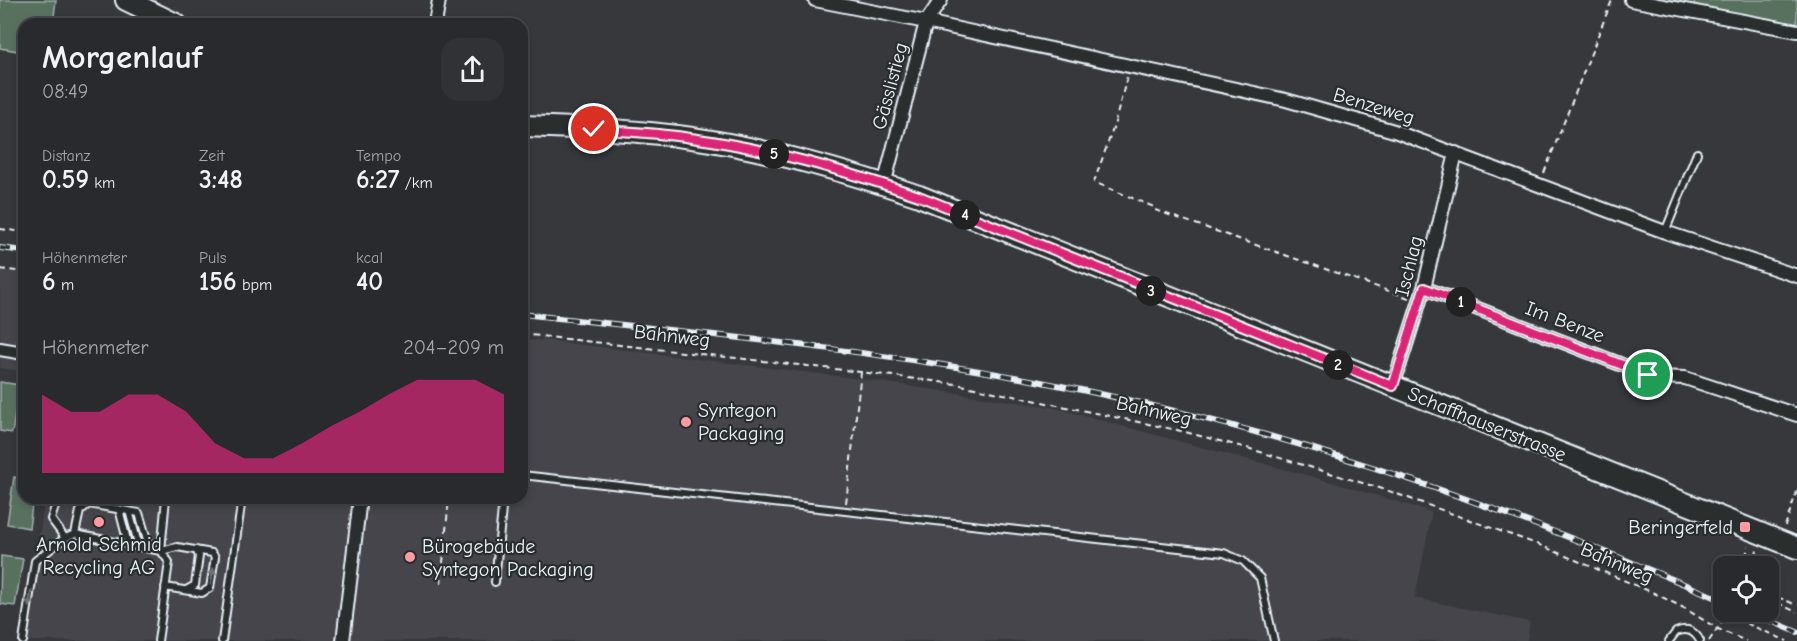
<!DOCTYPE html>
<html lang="de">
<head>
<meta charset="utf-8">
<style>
  body { margin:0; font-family:"Comic Neue",sans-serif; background:#303235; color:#f1f3f6; height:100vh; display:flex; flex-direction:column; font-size:22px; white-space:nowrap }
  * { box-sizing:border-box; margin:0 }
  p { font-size:20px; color:#a5a7aa }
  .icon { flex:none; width:33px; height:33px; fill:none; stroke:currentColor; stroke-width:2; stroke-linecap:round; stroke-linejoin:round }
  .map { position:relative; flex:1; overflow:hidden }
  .panel { position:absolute; left:18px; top:18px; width:510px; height:486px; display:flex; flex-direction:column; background:#282a2d; border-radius:18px; box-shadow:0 3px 9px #0003,0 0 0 2px #444649 }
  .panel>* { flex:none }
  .fabs { position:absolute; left:1713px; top:556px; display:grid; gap:12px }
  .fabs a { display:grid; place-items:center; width:66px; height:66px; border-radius:12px; background:#282a2d; box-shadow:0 3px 9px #0003,0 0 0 2px #444649; font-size:30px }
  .pin { position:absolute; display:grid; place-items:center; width:51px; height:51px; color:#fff; margin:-26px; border:3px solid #fff; border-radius:50%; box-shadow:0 2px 6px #0007 }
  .km { position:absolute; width:30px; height:30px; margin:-15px; border-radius:50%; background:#222; color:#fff; font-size:16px; line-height:30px; text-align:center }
  .round { display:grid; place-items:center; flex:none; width:63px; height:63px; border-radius:18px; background:#303235 }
  .summary { display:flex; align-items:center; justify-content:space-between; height:102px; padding:0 24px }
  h1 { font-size:33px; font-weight:800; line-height:45px }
  .metrics { display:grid; grid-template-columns:repeat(3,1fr); gap:9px; height:102px; padding:6px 24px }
  .metrics div { display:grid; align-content:center }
  .metrics b { font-size:26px; font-weight:800 }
  .metrics small { font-size:16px; font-weight:400 }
  .metrics p { font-size:16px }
  .chart { height:168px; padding:12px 24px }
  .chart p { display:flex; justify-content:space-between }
  .chart svg { width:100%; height:108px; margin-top:6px; fill:#db2777; opacity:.7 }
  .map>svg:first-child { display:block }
</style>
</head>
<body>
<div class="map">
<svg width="1797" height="641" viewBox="0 0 1797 641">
  <rect width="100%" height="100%" fill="#36383c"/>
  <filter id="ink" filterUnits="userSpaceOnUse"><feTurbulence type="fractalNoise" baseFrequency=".0167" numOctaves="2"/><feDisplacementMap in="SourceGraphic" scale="12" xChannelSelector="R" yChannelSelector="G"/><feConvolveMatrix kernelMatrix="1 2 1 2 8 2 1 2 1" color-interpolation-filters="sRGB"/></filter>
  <g filter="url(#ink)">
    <path fill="#45454c" d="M 0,270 L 24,273 L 24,372 L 0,368 Z
      M 543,340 L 869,380 L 1051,407 L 1314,477 L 1432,512 L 1415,598 L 1530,622 L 1527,641 L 349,641 L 367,498 L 522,498 L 522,341 Z
      M 45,498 L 359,498 L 342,641 L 23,641 Z"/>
    <path fill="#59715f" stroke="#a0b1ac" stroke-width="1.5" d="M 0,0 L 56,0 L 53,24 L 24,24 L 24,52 L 0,48 Z
      M 1631,0 L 1797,0 L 1797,31 Z
      M 0,382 L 20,385 L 12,433 L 0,431 Z
      M 14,477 L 24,479 L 24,498 L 33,498 L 29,528 L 7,524 Z
      M 1,556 L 23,559 L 15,606 L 0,604 Z"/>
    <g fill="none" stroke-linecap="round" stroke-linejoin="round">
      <defs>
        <path id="service" d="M 1665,232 L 1697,153
          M 522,475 L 1224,553 L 1243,561 L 1260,578 L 1274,641
          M 58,498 L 51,519 L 65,538
          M 119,509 L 128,544
          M 129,511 L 139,547
          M 75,534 L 80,511 L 89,504 L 139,513 L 150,549
          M 495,582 L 503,498
          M 165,587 L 202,593 L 210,588 L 215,557 L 212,553 L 177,547 L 161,551 L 166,498
          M 186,590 L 195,585 L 199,556 L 196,550
          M 23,641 L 35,561 L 65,538 L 75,534 L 161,551 L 169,562 L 158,641
          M 222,641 L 242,498
          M 1669,641 L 1676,632 C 1687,627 1695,631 1700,641"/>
        <path id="minor" d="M 815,0 L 926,22 L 1286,100 L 1394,131 L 1665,232 L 1797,276
          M 1631,0 L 1797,31
          M 435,24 L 439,0
          M 884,185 L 926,22 L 941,0
          M 1424,288 L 1648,375 L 1658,377 L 1685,378 L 1797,415
          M 0,349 L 24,353
          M 1393,386 L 1424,288 L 1456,153
          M 343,641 L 360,498"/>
        <path id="primary" d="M 126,0 L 176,24
          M 522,126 C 578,128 636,130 692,138 C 769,149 845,171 919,196 L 1797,548"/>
      </defs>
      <use href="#service" stroke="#e8f1f8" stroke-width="10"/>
      <use href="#minor" stroke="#e8f1f8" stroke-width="16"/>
      <use href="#primary" stroke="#e8f1f8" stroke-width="24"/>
      <path stroke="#e8f1f8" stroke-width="2" stroke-dasharray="6 4.5" stroke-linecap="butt" d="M 1127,77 L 1114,126 L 1094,182 L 1154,207 L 1155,210 L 1409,298
        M 1544,173 L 1612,0
        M 0,229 L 24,232
        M 0,269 L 24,272
        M 522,334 L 861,372 L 956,384 L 1177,430 L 1247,448 L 1386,490 L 1542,546 L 1654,593 L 1684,608 L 1718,629 L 1746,641
        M 17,340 L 21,314 L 17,313
        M 522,459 L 523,451
        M 449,499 L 494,504
        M 846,503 L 861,372
        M 1785,526 L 1797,491
        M 1744,567 L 1748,546
        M 1755,567 L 1757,549
        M 441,584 L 449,498
        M 1768,593 L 1794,604
        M 1768,599 L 1797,612
        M 1727,615 L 1787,641
        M 1709,641 L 1728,613"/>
      <use href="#service" stroke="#2a2d2e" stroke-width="6"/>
      <use href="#minor" stroke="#2a2d2e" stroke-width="12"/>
      <use href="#primary" stroke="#2a2d2e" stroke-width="20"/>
      <defs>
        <path id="rail" d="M 0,248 L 24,251
          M 522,314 C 712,335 903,352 1091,392 C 1311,438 1517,512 1724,601
          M 1750,612 L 1797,632"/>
      </defs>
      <use href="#rail" stroke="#e8f1f8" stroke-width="6"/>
      <use href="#rail" stroke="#2a2d2e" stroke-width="4" stroke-dasharray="11" stroke-linecap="butt"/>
    </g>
    <defs><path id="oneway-solid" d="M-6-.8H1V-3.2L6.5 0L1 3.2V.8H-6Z" transform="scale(1.5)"/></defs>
    <g fill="#6c7275">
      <use href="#oneway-solid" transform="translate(212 576) rotate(-82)"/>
      <use href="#oneway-solid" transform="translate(30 599) rotate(98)"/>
    </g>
  </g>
  <g fill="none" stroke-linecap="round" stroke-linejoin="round" filter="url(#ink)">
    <defs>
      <path id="route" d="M 594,129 C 626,132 659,133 691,138 C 768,148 845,171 919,196 L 1393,386 L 1424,288 L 1648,375"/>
    </defs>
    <use href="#route" stroke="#fff" stroke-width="12"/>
    <use href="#route" stroke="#db2777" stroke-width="8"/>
  </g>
  <g fill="#ff9aa2" stroke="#2a2d2e" stroke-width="2">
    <circle cx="686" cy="422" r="6"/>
    <circle cx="99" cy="522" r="6"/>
    <rect x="1739" y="521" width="12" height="12" rx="3"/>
    <circle cx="410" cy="557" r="6"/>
  </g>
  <g text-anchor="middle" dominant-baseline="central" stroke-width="4.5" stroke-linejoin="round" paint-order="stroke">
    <g font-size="20" fill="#e8f1f8" stroke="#2a2d2e">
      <text transform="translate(890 86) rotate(-75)">Gässlistieg</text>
      <text transform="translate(1374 106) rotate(17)">Benzeweg</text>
      <text transform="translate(1409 266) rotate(-76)">Ischlag</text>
      <text transform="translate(1565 322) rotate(21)">Im Benze</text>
      <text transform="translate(672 336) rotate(7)">Bahnweg</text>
      <text transform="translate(1154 411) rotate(13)">Bahnweg</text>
      <text transform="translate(1487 424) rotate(22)">Schaffhauserstrasse</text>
      <text transform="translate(1617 563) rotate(23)">Bahnweg</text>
    </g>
    <g font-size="20" fill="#e8f1f8" stroke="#2a2d2e" text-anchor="start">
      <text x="698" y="410">Syntegon<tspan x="698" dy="23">Packaging</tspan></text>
      <text x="1733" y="527" text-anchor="end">Beringerfeld</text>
      <text x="99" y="544" text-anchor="middle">Arnold Schmid<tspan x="99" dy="23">Recycling AG</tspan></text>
      <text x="422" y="546">Bürogebäude<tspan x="422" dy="23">Syntegon Packaging</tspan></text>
    </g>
  </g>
</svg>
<div class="fabs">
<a><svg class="icon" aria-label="locate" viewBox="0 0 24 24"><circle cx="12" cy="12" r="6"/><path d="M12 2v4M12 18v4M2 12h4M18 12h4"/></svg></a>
</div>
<div class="pin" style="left:1648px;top:375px;background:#1e9e55"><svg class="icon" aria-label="arrive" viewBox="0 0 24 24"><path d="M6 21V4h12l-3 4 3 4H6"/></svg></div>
<div class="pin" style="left:594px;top:129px;background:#d93025"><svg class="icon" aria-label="check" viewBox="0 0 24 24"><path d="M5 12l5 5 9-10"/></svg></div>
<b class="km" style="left:1461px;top:302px">1</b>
<b class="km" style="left:1338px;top:365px">2</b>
<b class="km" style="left:1151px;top:291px">3</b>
<b class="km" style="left:965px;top:215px">4</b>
<b class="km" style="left:774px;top:154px">5</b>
<section class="panel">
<div class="summary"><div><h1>Morgenlauf</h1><p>08:49</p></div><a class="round"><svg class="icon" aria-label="share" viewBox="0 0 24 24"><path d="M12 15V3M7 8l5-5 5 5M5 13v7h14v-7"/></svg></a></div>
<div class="metrics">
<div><p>Distanz</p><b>0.59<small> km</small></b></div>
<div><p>Zeit</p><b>3:48</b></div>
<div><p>Tempo</p><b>6:27<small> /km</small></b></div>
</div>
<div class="metrics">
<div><p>Höhenmeter</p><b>6<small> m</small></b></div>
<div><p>Puls</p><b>156<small> bpm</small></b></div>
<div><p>kcal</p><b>40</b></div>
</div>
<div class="chart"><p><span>Höhenmeter</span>204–209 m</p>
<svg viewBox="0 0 160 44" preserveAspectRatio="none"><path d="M0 44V12L10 19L20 19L30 12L40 12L50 19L60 32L70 38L80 38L90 32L100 25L110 19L120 12L130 6L140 6L150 6L160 12V44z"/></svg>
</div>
</section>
</div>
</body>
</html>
